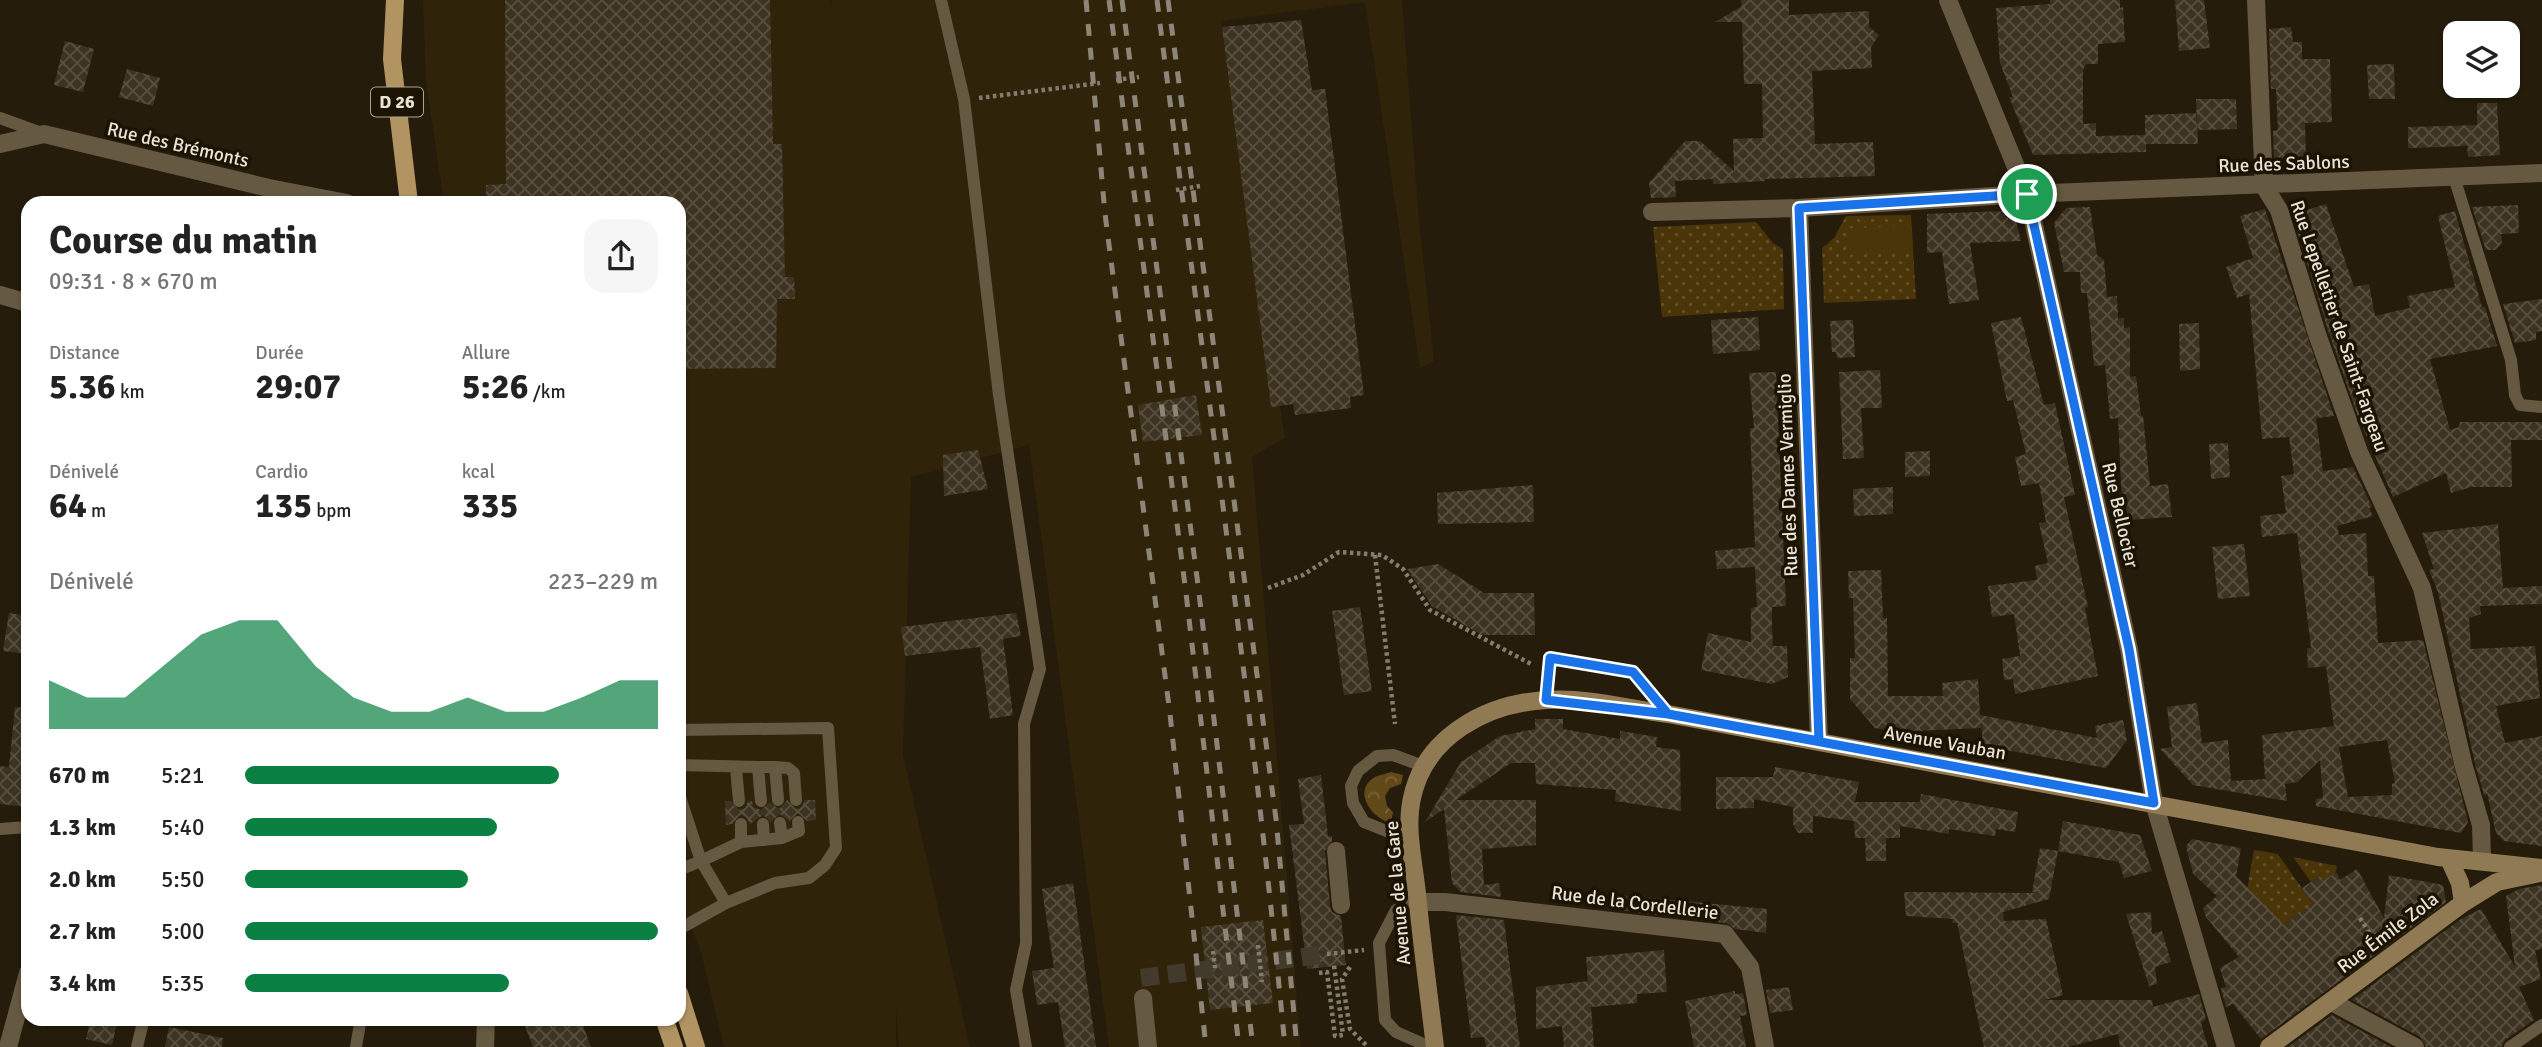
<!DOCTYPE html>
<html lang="fr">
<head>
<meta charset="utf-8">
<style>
  body { margin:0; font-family:Signika,sans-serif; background:#f6f6f6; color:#222; height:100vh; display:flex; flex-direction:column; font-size:26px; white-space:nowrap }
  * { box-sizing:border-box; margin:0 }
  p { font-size:23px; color:#767676 }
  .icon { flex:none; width:38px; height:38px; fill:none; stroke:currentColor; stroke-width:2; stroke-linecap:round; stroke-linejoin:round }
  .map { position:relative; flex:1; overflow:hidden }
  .panel { position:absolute; left:21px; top:196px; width:665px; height:830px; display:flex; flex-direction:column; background:#fff; border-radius:21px; box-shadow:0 2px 5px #0004 }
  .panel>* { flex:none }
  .tools { position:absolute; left:2443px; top:21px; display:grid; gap:14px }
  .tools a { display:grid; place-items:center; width:77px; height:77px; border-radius:14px; background:#fff; box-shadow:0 2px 5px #0004; font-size:35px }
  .pin { position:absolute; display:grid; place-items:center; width:60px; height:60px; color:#fff; margin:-30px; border:4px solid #fff; border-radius:50%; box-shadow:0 2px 7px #0007 }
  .round { display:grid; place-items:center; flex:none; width:74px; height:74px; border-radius:21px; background:#f6f6f6 }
  .head { display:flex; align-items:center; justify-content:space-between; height:119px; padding:0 28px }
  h1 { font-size:38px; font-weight:700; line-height:52px }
  .figures { display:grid; grid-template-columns:repeat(3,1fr); gap:10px; height:119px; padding:7px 28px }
  .figures div { display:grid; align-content:center }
  .figures b { font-size:35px; font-weight:700 }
  .figures small { font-size:19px; font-weight:400 }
  .figures p { font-size:19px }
  .chart { height:196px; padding:14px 28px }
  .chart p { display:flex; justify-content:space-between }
  .chart svg { width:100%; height:126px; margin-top:7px; fill:#0b8043; opacity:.7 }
  ul { padding:0 28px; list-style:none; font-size:23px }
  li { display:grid; grid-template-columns:112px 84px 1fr; align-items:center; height:52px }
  li i { height:18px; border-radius:9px; background:#0b8043 }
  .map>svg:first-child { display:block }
</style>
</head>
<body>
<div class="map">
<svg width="2542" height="1047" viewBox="0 0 2542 1047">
  <defs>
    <pattern id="green-dots" width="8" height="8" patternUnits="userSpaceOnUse" patternTransform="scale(1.75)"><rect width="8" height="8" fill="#4a3509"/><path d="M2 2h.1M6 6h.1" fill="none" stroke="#64522c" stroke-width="1.8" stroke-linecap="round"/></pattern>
    <pattern id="forest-crowns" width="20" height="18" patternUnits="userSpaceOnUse" patternTransform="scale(1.75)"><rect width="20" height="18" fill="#61491a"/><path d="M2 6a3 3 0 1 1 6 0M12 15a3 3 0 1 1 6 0" fill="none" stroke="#78633b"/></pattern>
    <pattern id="building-cross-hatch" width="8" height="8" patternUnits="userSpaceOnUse" patternTransform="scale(1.75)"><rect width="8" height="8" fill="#3d3321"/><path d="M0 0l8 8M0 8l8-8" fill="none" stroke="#595040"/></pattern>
  </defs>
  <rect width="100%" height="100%" fill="#251c0b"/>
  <path fill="#2f230a" d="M 423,0 L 830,0 L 832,8 L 831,0 L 1402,0 L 1419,220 L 1434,361 L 1420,368 L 1365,2 L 1221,21 L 1285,438 L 1252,457 L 1301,1047 L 1109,1047 L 1029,445 L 911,477 L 903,755 L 970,1047 L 899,1047 L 896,1010 L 896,1047 L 724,1047 L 701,952 L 679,898 L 679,203 L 444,203 L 426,82 Z"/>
  <path fill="url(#green-dots)" d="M 1911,215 L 1916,299 L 1824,303 L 1822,248 L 1834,238 L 1846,216 Z
    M 1756,222 L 1773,243 L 1783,249 L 1784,309 L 1662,317 L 1653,227 Z
    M 2254,850 L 2278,854 L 2313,904 L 2284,925 L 2247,890 Z
    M 2293,857 L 2337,866 L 2336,872 L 2323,881 L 2320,876 L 2311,882 Z"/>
  <path fill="url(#forest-crowns)" d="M 1391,772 L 1403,775 L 1401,784 L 1390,788 L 1385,796 L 1387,806 L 1393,812 L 1391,823 C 1373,819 1351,791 1375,777 C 1379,775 1386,774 1391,772 Z"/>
  <path fill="#4a3509" d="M 1912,226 L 1913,253 L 1849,255 L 1848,228 Z"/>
  <path fill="url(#building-cross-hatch)" fill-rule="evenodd" d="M 505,0 L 770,0 L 773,144 L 782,144 L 785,277 L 794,277 L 795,299 L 777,299 L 776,368 L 679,369 L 679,203 L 486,203 L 486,185 L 506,184 Z
    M 1741,0 L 1789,0 L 1789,15 L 1869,11 L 1869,27 L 1879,35 L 1871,47 L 1872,68 L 1812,71 L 1815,144 L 1873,142 L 1875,176 L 1765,179 L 1765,181 L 1713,184 L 1713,179 L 1675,181 L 1676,197 L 1651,198 L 1649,183 L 1685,141 L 1700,141 L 1734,171 L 1733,139 L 1763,138 L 1762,84 L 1744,84 L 1742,22 L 1715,22 L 1742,6 Z
    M 2050,0 L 2120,0 L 2120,8 L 2123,7 L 2125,42 L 2098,44 L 2098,64 L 2086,64 L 2083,70 L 2083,124 L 2096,123 L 2096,136 L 2145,135 L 2145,115 L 2197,113 L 2198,144 L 2146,144 L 2146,152 L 2033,155 L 2009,97 L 2013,97 L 2000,63 L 1996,8 L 2050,4 Z
    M 2175,0 L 2204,0 L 2210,48 L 2179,51 Z
    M 1301,20 L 1312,90 L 1325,89 L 1364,395 L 1350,397 L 1351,408 L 1295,415 L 1293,404 L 1271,407 L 1222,27 Z
    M 2291,27 L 2293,42 L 2302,42 L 2302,59 L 2330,59 L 2332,122 L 2305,123 L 2306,158 L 2274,159 L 2273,131 L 2278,130 L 2276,89 L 2271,89 L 2269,29 Z
    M 65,41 L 94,49 L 83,92 L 54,85 Z
    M 2394,64 L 2395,99 L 2369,99 L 2367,65 Z
    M 127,69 L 160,78 L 153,106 L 119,97 Z
    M 2196,99 L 2236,99 L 2237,129 L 2197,130 Z
    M 2477,103 L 2497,103 L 2500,155 L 2468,157 L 2467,146 L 2408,148 L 2408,127 L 2477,125 Z
    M 2326,204 L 2354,287 L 2369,284 L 2375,316 L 2410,308 L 2407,296 L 2455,287 L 2438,216 L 2455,211 L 2482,307 L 2485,307 L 2497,346 L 2430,359 L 2450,430 L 2459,427 L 2460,422 L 2542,422 L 2542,440 L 2511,440 L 2512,487 L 2471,487 L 2451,493 L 2446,473 L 2393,497 L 2357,414 L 2328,330 L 2292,215 Z
    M 2518,205 L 2519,233 L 2501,234 L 2502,243 L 2495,250 L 2486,250 L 2472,207 Z
    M 2090,207 L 2097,255 L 2104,260 L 2107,297 L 2117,296 L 2118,319 L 2124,318 L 2124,328 L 2130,327 L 2130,377 L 2136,376 L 2141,416 L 2143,415 L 2150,486 L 2168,484 L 2172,517 L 2128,520 L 2126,503 L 2122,503 L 2118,418 L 2110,419 L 2105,365 L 2094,366 L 2087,293 L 2081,293 L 2080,272 L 2064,272 L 2054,223 L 2066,208 Z
    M 2265,209 L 2334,416 L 2316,418 L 2323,471 L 2353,467 L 2372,507 L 2369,508 L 2373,516 L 2337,526 L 2339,535 L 2366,533 L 2368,576 L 2374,576 L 2378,643 L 2423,640 L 2468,822 L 2461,833 L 2316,806 L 2316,799 L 2323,798 L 2320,760 L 2297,782 L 2285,784 L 2287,801 L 2193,785 L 2160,749 L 2172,747 L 2167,707 L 2197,703 L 2202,743 L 2228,740 L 2231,781 L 2265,779 L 2262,735 L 2334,726 L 2326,666 L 2308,668 L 2307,648 L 2311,648 L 2297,533 L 2262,537 L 2260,516 L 2286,513 L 2281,476 L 2294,474 L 2289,437 L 2262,439 L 2249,294 L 2237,298 L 2226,267 L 2253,258 L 2240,216 ZM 2387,740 L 2395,783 L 2392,784 L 2392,795 L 2348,797 L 2339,747 Z
    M 2005,211 L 2016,221 L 2021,241 L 1970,243 L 1979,300 L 1949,304 L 1942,252 L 1927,253 L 1927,214 Z
    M 2542,299 L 2542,331 L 2536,332 L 2536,340 L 2515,343 L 2503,304 Z
    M 1758,317 L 1760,350 L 1713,354 L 1711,320 Z
    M 2021,317 L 2044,405 L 2055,403 L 2075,495 L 2064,497 L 2088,607 L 2085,608 L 2098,676 L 2015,694 L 2013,679 L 2004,680 L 2002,659 L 2020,656 L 2014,614 L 1992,617 L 1988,586 L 2037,580 L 2035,566 L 2048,563 L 2039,523 L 2046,522 L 2039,483 L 2021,486 L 2015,457 L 2026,454 L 2013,400 L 2007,401 L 1991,323 Z
    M 1853,320 L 1855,357 L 1837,358 L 1836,352 L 1832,352 L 1830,321 Z
    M 2199,323 L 2200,369 L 2180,371 L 2179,324 Z
    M 1880,370 L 1882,408 L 1861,408 L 1864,458 L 1843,459 L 1839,372 Z
    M 1776,372 L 1786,606 L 1772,607 L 1772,628 L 1773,646 L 1787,646 L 1788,677 L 1772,684 L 1701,670 L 1708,633 L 1751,642 L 1751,608 L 1757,607 L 1755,567 L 1717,569 L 1715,551 L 1755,547 L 1750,428 L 1754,428 L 1749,373 Z
    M 1196,395 L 1202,435 L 1143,442 L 1138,405 Z
    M 2228,443 L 2230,477 L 2211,479 L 2209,444 Z
    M 978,450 L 988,489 L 944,496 L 943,455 Z
    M 1930,451 L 1930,476 L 1905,477 L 1905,452 Z
    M 1533,485 L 1534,522 L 1438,524 L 1437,493 Z
    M 1893,487 L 1893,514 L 1854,516 L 1853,489 Z
    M 2498,524 L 2503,588 L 2542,586 L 2542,604 L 2480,606 L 2481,614 L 2469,618 L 2471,649 L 2535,646 L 2540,698 L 2496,706 L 2505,743 L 2542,736 L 2542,846 L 2504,841 L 2496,833 L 2487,793 L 2485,797 L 2475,764 L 2438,592 L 2429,570 L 2434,569 L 2422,533 Z
    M 2244,544 L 2250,596 L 2218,599 L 2212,547 Z
    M 1438,564 L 1484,593 L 1534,593 L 1535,635 L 1482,635 L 1432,606 L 1407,569 Z
    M 1881,570 L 1883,618 L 1887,618 L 1888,696 L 1943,696 L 1942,683 L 1978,679 L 1980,715 L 2097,738 L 2095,726 L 2123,720 L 2127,740 L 2106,768 L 1983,746 L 1981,720 L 1981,728 L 1913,731 L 1913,734 L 1875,728 L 1850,699 L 1850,658 L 1855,658 L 1853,598 L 1849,598 L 1848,571 Z
    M 1360,607 L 1372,691 L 1344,695 L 1332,611 Z
    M 9,613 L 28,616 L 28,654 L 3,651 Z
    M 1016,613 L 1021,636 L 1003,639 L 1013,715 L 990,719 L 980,647 L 905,656 L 901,627 Z
    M 15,707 L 28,708 L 27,807 L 0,804 L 0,766 L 9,767 Z
    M 1535,719 L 1563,719 L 1563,729 L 1620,739 L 1620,731 L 1657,737 L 1656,747 L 1680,750 L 1681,811 L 1615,801 L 1616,790 L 1536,784 L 1535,763 L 1511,763 L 1456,800 L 1536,800 L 1536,845 L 1482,849 L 1484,885 L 1499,883 L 1501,897 L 1461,892 L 1452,883 L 1444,809 L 1425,822 L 1461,762 L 1500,736 L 1535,729 Z
    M 1775,767 L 1859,782 L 1855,802 L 1920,802 L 1921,794 L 2018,812 L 2015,832 L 1996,829 L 1995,836 L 1949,829 L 1949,834 L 1900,826 L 1900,838 L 1886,838 L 1886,861 L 1866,861 L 1865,838 L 1855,838 L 1854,821 L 1813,816 L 1813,833 L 1798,833 L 1793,824 L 1793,807 L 1754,799 L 1754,808 L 1716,809 L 1716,777 L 1773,777 Z
    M 1321,775 L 1328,836 L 1332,836 L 1332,841 L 1325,851 L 1330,906 L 1332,912 L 1341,916 L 1346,965 L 1307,969 L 1289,825 L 1304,824 L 1298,779 Z
    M 787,800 L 796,809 L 801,807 L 805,800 L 815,800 L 816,820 L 807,821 L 798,813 L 789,821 L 780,814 L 771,822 L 763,815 L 750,824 L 746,817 L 740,815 L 732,824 L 726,825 L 725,801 L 730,801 L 739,810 L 745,808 L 748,801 L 752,801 L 754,807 L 761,810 L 770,802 L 779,809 Z
    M 2063,821 L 2140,835 L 2152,871 L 2124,878 L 2119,862 L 2058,851 Z
    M 2192,839 L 2241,848 L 2236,876 L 2284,925 L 2313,904 L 2302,888 L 2320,876 L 2323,881 L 2336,872 L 2340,880 L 2357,869 L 2384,918 L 2389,875 L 2443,885 L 2446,902 L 2261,1039 L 2233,1004 L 2226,1007 L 2221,988 L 2226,987 L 2220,968 L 2239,957 L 2206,917 L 2203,908 L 2217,896 L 2193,874 L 2186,846 Z
    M 2040,848 L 2058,851 L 2049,899 L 2003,912 L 2004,921 L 2046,919 L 2063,995 L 2045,1000 L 2152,1000 L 2153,1007 L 2199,994 L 2206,1019 L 2201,1023 L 2208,1047 L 2120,1047 L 2118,1034 L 2068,1047 L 1984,1047 L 1957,923 L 1952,923 L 1953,919 L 1906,916 L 1904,892 L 2036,893 L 2032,892 Z
    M 1073,883 L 1096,1047 L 1065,1047 L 1058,1002 L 1037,1005 L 1032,971 L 1054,968 L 1042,889 Z
    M 2542,885 L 2542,949 L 2535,950 L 2541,979 L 2519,987 L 2534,1020 L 2505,1040 L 2501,1047 L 2426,1047 L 2420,1037 L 2352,1000 L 2461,919 L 2481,909 L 2515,967 L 2506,896 L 2519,889 Z
    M 1610,894 L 1767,909 L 1766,933 L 1735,929 L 1726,923 L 1609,909 Z
    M 2151,912 L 2152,934 L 2162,931 L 2171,962 L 2155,967 L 2157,984 L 2149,986 L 2126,914 Z
    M 1456,915 L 1504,920 L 1520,1047 L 1486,1047 L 1484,1037 L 1471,1038 Z
    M 1263,920 L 1273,1003 L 1210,1010 L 1201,927 Z
    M 1664,950 L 1667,992 L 1637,994 L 1637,1003 L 1591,1007 L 1594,1047 L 1564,1047 L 1562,1026 L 1536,1029 L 1536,987 L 1588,981 L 1586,957 Z
    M 1789,987 L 1793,1010 L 1770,1013 L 1766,990 Z
    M 1735,991 L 1735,994 L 1743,993 L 1747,1015 L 1740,1016 L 1746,1047 L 1694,1047 L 1685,1001 Z
    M 2332,1015 L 2391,1047 L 2288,1047 Z
    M 91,1018 L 118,1018 L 112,1045 L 86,1039 Z
    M 544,1018 L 580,1018 L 591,1047 L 533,1047 L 525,1026 Z
    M 169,1027 L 223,1038 L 222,1047 L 165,1047 Z"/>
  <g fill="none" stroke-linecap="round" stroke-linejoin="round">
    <path stroke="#423a2a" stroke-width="18" stroke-dasharray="18 9" stroke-linecap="butt" d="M 1141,978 L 1327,954"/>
    <path stroke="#847d6f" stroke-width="4.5" stroke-dasharray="3.5 3.5" stroke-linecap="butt" d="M 1116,80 L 1139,77
      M 979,98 L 1100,83
      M 1176,190 L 1200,186
      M 1375,555 L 1395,724
      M 1268,588 L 1303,575 L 1339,552 L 1382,555 L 1403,569 L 1430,610 L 1533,665
      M 2360,918 L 2377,945
      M 1258,945 L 1262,982
      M 1213,951 L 1215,968
      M 1327,954 L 1364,950
      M 1350,967 L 1342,979 L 1350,1029 L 1368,1047
      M 1319,973 L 1327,972 L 1335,1036 L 1343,1035 L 1334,965"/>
    <path stroke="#665941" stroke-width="12" d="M 941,0 L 964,99 L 999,395 L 1040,669 L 1024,724 L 1026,943 L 1016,990 L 1026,1047
      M 0,118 L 44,134
      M 2454,177 L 2511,360 L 2515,395 L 2520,405 L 2542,407
      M 1547,700 L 1550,658 L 1633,672 L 1668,714
      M 679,730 L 828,728 L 836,848 L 825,865 L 809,878 L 775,883 L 726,903 L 681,928 L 679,933
      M 679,765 L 758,767 L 761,801
      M 758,767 L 775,767 L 778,800
      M 775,767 L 788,768 L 794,773 L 796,800
      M 736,768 L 739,801
      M 679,794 L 701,861 L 679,870
      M 741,824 L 741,842
      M 763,824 L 764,840
      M 0,829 L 28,827
      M 782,838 L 799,831 L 798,822
      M 1411,841 L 1364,822 L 1353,803 L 1351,786 L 1358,771 L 1377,756 L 1393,755 L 1423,766
      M 1417,897 L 1396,910 L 1379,943 L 1385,1020 L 1396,1032 L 1430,1047
      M 726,903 L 701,861 L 741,842 L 782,838 L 780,823
      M 137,1047 L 144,1018
      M 356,1047 L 361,1018
      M 2510,1047 L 2542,1025"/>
    <path stroke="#665941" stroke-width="18" d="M 1336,851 L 1341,905
      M 1143,998 L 1148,1047"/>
    <path stroke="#665941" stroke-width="18" d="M 2256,0 L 2264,186 L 2279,210 L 2317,334 L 2359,452 L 2422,588 L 2464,767 L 2481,825 L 2482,859
      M 0,144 L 44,134 L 269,188 L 347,203
      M 1799,208 L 1819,741
      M 1652,212 L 1799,208 L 2027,194 L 2542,173
      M 0,295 L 28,303
      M 1418,902 L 1445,902 L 1725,934 L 1750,967 L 1765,1047
      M 2332,1002 L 2415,1047
      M 8,1047 L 28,973
      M 485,1047 L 486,1018"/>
    <path stroke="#665941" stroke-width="18" d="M 1948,0 L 2027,194 L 2129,649 L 2154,803 L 2226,1047"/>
    <path stroke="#907a54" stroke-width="18" d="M 2449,859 L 2460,883 L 2463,903
      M 1435,1047 C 1429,996 1422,945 1417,894 C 1414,863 1405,829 1412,798 C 1425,736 1487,703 1547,700 C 1587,697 1629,709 1668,714 L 2438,857 L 2542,868
      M 2269,1047 L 2463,903 L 2497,882 L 2540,873"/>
    <path stroke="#b19462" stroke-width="18" d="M 395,0 L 392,59 L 409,203
      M 679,993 L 696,1047
      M 664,1018 L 674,1047"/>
    <path stroke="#8d8678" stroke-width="5" stroke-dasharray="12 12" stroke-linecap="butt" d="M 1086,0 L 1105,214 L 1170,714 L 1206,1047
      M 1109,0 L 1186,593 L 1239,1047
      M 1122,0 L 1198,585 L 1253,1047
      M 1157,0 C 1201,349 1252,697 1285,1047
      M 1168,0 L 1276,819 L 1297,1047"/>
  </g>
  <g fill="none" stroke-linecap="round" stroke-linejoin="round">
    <defs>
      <path id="route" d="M 2027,194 L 1799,208 L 1819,741 L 1668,714 L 1546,700 L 1550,658 L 1633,672 L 1668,714 L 2154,803 L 2129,649 L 2027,194"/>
    </defs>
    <use href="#route" stroke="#fff" stroke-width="14"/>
    <use href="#route" stroke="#1a73e8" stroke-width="9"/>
  </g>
  <g text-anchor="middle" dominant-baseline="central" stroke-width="7" stroke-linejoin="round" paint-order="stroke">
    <rect fill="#1c1303" stroke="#aba497" stroke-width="2" x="371" y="87.5" width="52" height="29" rx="5"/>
    <g font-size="18" font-weight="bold" fill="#e8e2d7">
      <text x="397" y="102">D 26</text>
    </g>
    <g font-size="19" fill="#e8e2d7" stroke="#1c1303">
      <text transform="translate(178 145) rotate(13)">Rue des Brémonts</text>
      <text transform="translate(2284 164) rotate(-2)">Rue des Sablons</text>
      <text transform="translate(2339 326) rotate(71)">Rue Lepelletier de Saint-Fargeau</text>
      <text transform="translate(1788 475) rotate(-92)">Rue des Dames Vermiglio</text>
      <text transform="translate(2120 515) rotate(77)">Rue Bellocier</text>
      <text transform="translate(1945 743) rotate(10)">Avenue Vauban</text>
      <text transform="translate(1398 893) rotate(-95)">Avenue de la Gare</text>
      <text transform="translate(1635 903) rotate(7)">Rue de la Cordellerie</text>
      <text transform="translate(2388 933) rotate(-37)">Rue Émile Zola</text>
    </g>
  </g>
</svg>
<div class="tools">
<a><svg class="icon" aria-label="layers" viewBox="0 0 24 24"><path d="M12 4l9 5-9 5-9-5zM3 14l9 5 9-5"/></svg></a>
</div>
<div class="pin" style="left:2027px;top:194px;background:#1e9e55"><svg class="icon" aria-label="arrive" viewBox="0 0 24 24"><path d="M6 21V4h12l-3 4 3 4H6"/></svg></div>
<section class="panel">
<div class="head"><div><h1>Course du matin</h1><p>09:31 · 8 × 670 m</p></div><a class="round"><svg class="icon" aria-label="share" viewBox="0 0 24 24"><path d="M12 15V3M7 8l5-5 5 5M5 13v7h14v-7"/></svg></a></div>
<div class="figures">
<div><p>Distance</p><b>5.36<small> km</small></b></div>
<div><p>Durée</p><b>29:07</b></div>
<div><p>Allure</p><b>5:26<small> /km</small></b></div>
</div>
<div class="figures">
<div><p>Dénivelé</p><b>64<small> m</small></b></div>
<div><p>Cardio</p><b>135<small> bpm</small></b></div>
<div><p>kcal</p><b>335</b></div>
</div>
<div class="chart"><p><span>Dénivelé</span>223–229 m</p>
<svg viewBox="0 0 160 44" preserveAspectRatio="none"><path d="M0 44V27L10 33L20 33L30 22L40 11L50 6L60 6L70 22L80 33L90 38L100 38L110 33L120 38L130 38L140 33L150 27L160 27V44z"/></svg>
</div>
<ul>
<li><b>670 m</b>5:21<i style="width:76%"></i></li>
<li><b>1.3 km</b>5:40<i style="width:61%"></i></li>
<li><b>2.0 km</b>5:50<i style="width:54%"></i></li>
<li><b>2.7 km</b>5:00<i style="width:100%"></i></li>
<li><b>3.4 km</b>5:35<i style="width:64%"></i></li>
</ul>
</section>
</div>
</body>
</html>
